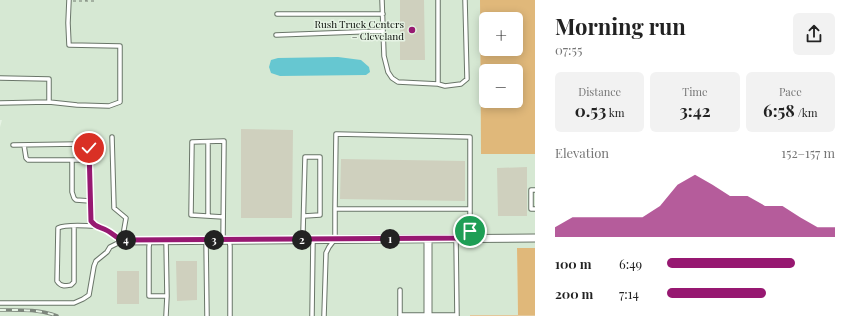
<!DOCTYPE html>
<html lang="en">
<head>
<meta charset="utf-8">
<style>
  body { margin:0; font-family:"Playfair Display",serif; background:#f2f2f2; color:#222; height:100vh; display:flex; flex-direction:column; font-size:15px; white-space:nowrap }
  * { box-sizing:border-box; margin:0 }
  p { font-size:13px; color:#767676 }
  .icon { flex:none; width:22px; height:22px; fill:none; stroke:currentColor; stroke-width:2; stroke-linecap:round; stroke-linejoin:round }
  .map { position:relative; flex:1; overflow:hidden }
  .details { display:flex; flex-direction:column; background:#fff; width:320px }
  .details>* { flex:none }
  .buttons { position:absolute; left:479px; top:12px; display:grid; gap:8px }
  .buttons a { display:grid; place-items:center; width:44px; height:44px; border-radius:6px; background:#fff; box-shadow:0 2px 10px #0003; font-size:20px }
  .pin { position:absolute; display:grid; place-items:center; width:34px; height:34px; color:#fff; margin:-17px; border:2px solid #fff; border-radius:50%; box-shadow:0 1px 4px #0007 }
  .km { position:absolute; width:20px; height:20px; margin:-10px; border-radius:50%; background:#222; color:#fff; font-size:11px; line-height:20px; text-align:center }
  .round { display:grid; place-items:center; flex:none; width:42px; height:42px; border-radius:6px; background:#f2f2f2 }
  .head { display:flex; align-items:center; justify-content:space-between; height:68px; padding:0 20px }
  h1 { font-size:22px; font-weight:700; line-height:30px }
  .stats { display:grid; grid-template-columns:repeat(3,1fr); gap:6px; height:68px; padding:4px 20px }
  .stats div { display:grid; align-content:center; border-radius:6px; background:#f2f2f2; text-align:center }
  .stats b { font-size:17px; font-weight:700 }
  .stats small { font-size:11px; font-weight:400 }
  .stats p { font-size:11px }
  .chart { height:112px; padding:8px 20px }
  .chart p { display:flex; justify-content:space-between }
  .chart svg { width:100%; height:72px; margin-top:4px; fill:#971871; opacity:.7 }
  ul { padding:0 20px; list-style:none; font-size:13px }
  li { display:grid; grid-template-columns:64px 48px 1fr; align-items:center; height:30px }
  li i { height:10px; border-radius:5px; background:#971871 }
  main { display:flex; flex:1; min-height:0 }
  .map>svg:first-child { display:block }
</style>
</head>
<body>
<main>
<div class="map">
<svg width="535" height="316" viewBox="0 0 535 316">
  <rect width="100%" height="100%" fill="#e6f3e4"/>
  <path fill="#d6e8d3" d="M 0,0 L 480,0 L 481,154 L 535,154 L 535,248 L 517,248 L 518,315 L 470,315 L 470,316 L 0,316 L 0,127 L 2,120 L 0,120 Z"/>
  <path fill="#e5c89a" d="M 470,315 L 535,315 L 535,316 L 470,316 Z"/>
  <path fill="#e0b87a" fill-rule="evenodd" d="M 480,0 L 535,0 L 535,154 L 481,154 ZM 486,19 L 516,19 L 516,49 L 486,49 ZM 486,71 L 516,71 L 516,101 L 486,101 Z
    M 517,248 L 535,248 L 535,315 L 518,315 Z"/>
  <path fill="#66c7d1" d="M 338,57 L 361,60 L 369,67 L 370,72 L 366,75 L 280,76 L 271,73 L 269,67 L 271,60 L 278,58 Z"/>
  <path fill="#cfd0be" d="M 400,0 L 424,0 L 425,60 L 400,60 Z
    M 241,129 L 293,130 L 292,218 L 241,218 Z
    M 341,159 L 465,161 L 465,201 L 340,199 Z
    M 527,167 L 527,216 L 498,216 L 497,168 Z
    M 176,261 L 197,261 L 197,300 L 177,301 Z
    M 117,271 L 139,271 L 139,304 L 117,304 Z"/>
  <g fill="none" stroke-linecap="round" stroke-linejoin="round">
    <defs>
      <path id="lane" d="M 382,0 L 384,56 L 388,72 L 392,78 L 398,82 L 438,84 L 445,86 L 461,84 L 467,79 L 465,0
        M 277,14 L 383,14
        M 276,35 L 383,31
        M 0,78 L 49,79 L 49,102
        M 438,84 L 438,0
        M 0,103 L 49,102 L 77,105 L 109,106 L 120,102 L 120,46 L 69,45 L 68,23 L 69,0
        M 112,137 L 114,208 L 126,218 L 122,241
        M 13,145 L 77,144 L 85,146 L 89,148 L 91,221 C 97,229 100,226 108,231 C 113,234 117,238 122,241
        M 24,145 L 26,158 L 28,160 L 89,160
        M 72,160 L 72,192 L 74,198 L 76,200 L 90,201
        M 535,190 L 531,190 L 531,209 L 535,209
        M 335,209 L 336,134 L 470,137 L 470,209
        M 208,216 L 208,142
        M 223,217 L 191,215 L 192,142 L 224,141 L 223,240
        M 74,226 L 74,282 L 71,285 C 65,286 61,287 57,281 L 58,228 C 66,224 85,226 94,226
        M 456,238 L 457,316
        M 150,240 L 149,247 L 149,296 L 167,296 L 166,240
        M 206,240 L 207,316
        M 229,240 L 230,246 L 230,316
        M 303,240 L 303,232 L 305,157 L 320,157 L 320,215 L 304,216
        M 0,303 L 74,303 L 83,299 L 89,295 L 94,266 L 96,261 L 107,252 L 110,247 L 122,241
        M 400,315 L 457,315
        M 166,316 L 167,296
        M 312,316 L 313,239
        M 324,316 L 326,253 L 329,247 L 335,239 L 335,209 L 470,209 L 470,238
        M 400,316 L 400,290"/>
      <path id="street" d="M 122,241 L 535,238
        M 428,316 L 428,239"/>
    </defs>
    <use href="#lane" stroke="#6a7669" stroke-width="5.5"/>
    <use href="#street" stroke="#6a7669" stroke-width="9"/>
    <path stroke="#727a70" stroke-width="1" stroke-dasharray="3 3" stroke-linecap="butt" d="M 86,0 L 86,1 L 95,1
      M 73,1 L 86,1"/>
    <use href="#lane" stroke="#fff" stroke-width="3.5"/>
    <use href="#street" stroke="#fff" stroke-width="7"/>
    <defs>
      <path id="rail" d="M 0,310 C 19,310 39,309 57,316"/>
    </defs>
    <use href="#rail" stroke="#7d867c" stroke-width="3.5"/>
    <use href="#rail" stroke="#e6f3e4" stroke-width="2" stroke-dasharray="6" stroke-linecap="butt"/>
  </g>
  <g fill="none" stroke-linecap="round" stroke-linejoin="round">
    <defs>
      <path id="route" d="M 89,148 L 91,221 C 97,229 100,226 108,231 C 113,234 117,238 122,240 L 470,238 L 470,231"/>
    </defs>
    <use href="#route" stroke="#fff" stroke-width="8"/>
    <use href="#route" stroke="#971871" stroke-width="5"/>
  </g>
  <circle fill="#971871" stroke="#e6f3e4" stroke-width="1.5" cx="412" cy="30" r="4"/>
  <g text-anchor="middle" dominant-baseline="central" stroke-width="3" stroke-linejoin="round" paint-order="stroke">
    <g font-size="10" fill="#0a0e09" stroke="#e6f3e4" text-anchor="end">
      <text x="404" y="24">Rush Truck Centers<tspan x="404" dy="12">– Cleveland</tspan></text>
    </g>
  </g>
</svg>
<div class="buttons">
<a>+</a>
<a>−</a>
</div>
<div class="pin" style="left:470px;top:231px;background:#1e9e55"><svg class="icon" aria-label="arrive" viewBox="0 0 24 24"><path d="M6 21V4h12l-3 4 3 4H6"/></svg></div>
<div class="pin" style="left:89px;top:148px;background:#d93025"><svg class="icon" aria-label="check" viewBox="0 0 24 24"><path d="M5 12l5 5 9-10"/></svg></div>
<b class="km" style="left:390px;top:239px">1</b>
<b class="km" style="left:302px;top:240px">2</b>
<b class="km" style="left:214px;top:240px">3</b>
<b class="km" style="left:126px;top:240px">4</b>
</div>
<section class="details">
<div class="head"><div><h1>Morning run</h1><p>07:55</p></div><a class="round"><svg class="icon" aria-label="share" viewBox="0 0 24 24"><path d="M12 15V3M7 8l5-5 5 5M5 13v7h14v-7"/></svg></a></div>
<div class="stats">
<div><p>Distance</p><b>0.53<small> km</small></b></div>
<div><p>Time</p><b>3:42</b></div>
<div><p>Pace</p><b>6:58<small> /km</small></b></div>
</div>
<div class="chart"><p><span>Elevation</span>152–157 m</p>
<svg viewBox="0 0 160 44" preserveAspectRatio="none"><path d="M0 44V38L10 32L20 32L30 32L40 32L50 32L60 25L70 12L80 6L90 12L100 19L110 19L120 25L130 25L140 32L150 38L160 38V44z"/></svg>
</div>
<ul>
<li><b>100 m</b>6:49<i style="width:76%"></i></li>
<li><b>200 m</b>7:14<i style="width:59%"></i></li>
</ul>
</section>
</main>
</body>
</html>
